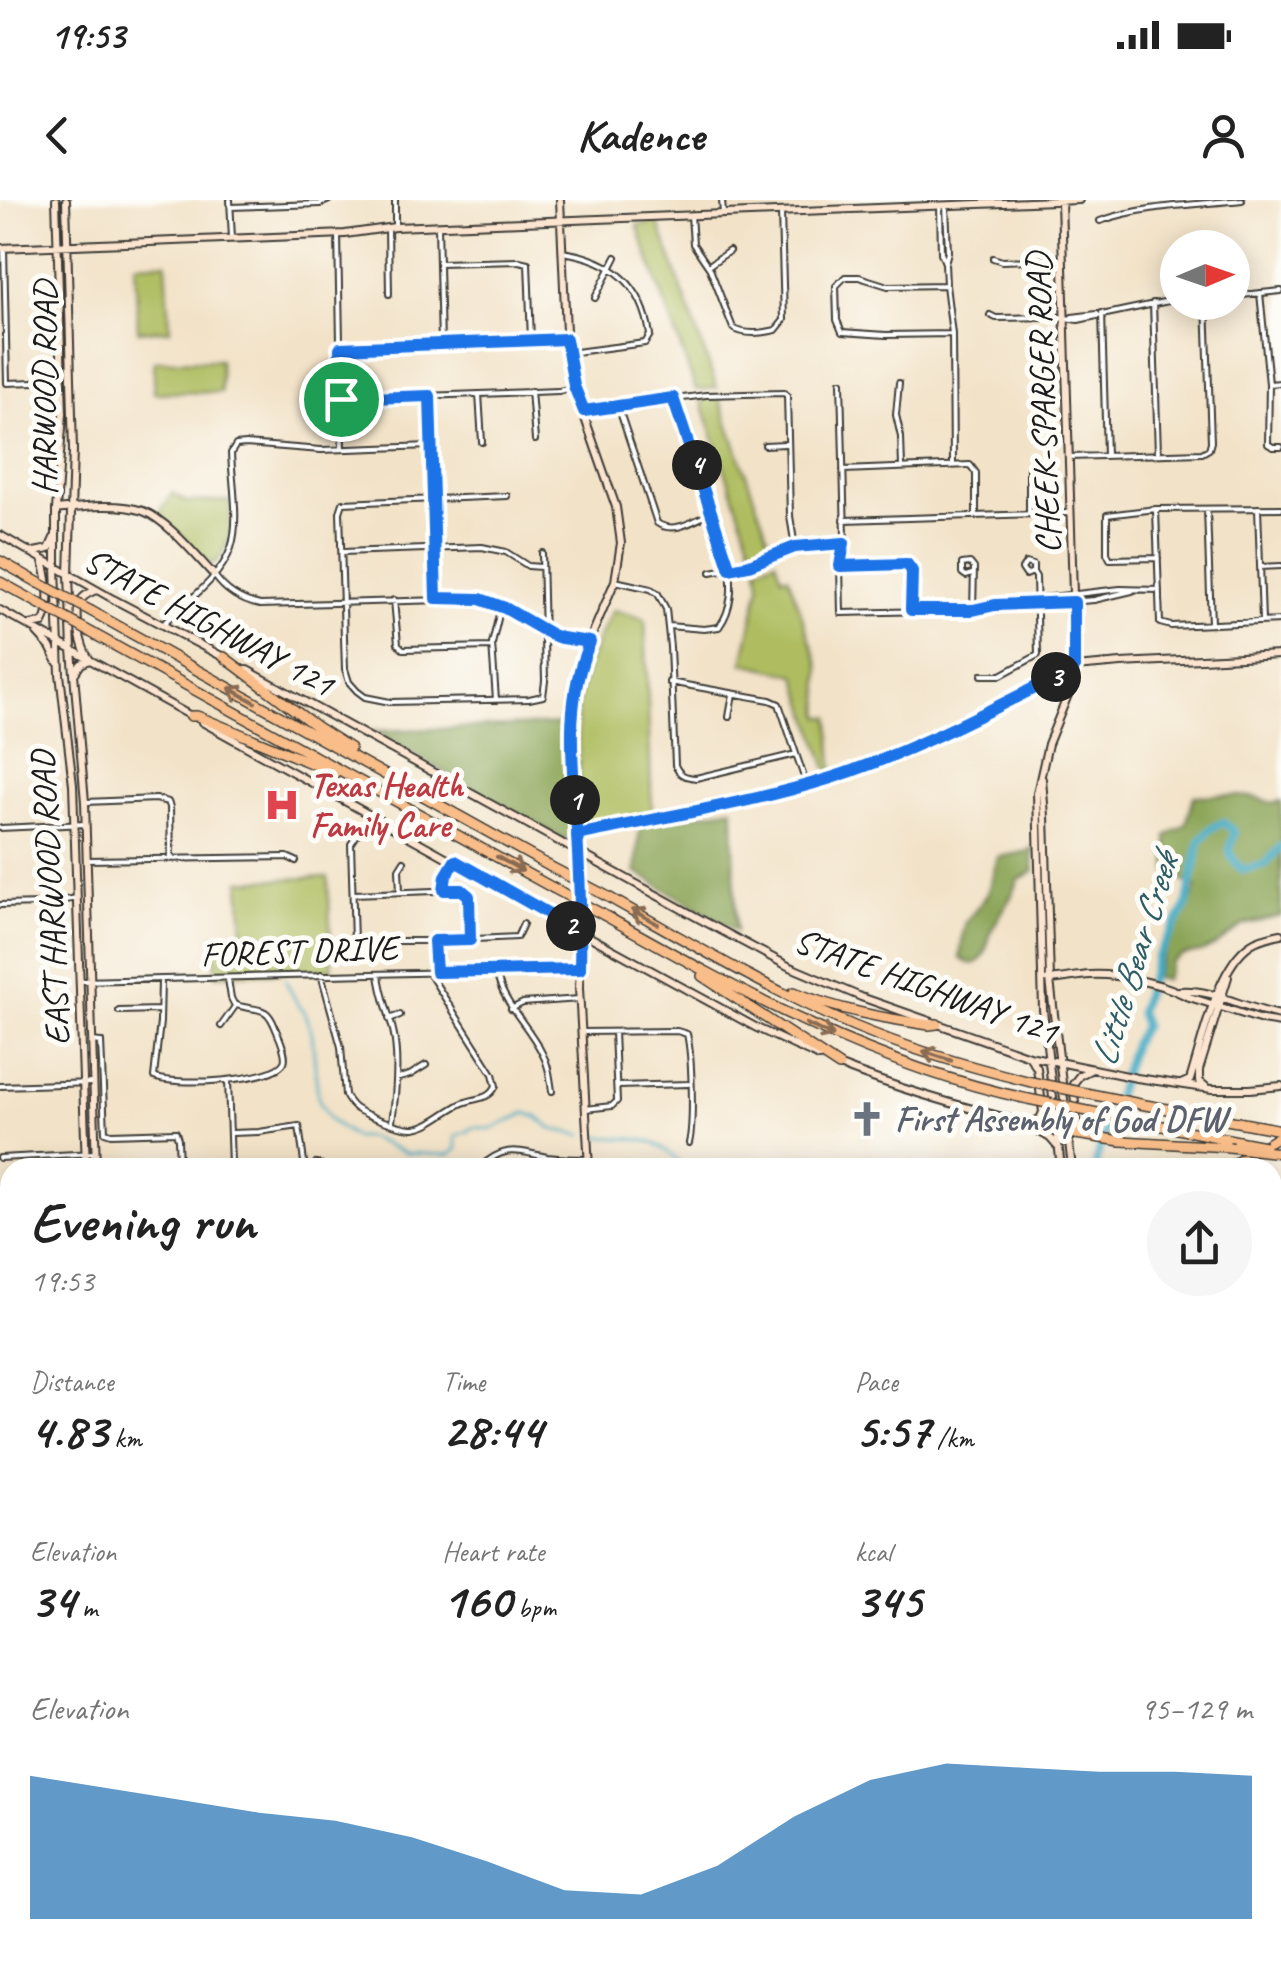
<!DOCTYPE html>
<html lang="en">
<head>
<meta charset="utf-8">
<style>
  body { margin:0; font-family:Caveat,sans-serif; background:#f6f6f6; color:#222; height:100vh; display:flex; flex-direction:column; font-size:38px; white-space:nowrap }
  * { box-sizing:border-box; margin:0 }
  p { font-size:32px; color:#767676 }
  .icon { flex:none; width:55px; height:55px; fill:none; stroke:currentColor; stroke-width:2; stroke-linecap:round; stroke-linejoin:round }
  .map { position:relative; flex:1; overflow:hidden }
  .details { position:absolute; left:0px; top:958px; width:1282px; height:812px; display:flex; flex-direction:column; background:#fff; border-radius:30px 30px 0 0; box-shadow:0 5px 25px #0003 }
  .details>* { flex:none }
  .needle { width:65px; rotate:88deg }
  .tools { position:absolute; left:1160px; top:30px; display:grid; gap:20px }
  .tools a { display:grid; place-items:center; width:90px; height:90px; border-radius:50%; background:#fff; box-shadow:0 5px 25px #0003; font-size:50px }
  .pin { position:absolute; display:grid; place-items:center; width:85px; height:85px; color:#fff; margin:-42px; border:5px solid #fff; border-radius:50%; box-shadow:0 2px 10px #0007 }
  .km { position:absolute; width:50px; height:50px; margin:-25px; border-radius:50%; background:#222; color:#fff; font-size:28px; line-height:50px; text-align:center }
  .round { display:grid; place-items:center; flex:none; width:105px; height:105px; border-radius:52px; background:#f6f6f6 }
  .head { display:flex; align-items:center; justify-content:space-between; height:170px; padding:0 30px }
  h1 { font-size:55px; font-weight:700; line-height:75px }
  .figures { display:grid; grid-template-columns:repeat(3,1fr); gap:15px; height:170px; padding:10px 30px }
  .figures div { display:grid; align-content:center }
  .figures b { font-size:50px; font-weight:700 }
  .figures small { font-size:28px; font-weight:400 }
  .figures p { font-size:28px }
  .chart { height:280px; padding:20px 30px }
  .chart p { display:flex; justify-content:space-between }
  .chart svg { width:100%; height:180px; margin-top:10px; fill:#1f6fb2; opacity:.7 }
  .status { display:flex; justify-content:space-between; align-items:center; height:70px; padding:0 50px; background:#fff; direction:ltr }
  .status svg { height:28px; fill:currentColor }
  header { display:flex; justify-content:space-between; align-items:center; height:130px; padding:0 30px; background:#fff; font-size:45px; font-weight:700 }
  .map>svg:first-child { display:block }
</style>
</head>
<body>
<div class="status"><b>19:53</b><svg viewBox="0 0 49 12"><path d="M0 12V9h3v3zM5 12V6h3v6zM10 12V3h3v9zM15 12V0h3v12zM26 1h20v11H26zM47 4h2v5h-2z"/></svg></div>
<header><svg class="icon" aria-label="back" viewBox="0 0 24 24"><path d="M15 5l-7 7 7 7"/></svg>Kadence<svg class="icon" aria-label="person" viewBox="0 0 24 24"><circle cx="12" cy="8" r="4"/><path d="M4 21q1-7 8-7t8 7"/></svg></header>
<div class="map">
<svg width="1281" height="1768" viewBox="0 0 1281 1768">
  <rect width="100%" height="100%" fill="#fdfcf7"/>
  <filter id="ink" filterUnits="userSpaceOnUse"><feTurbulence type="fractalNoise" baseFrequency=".01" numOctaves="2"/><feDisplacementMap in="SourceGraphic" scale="20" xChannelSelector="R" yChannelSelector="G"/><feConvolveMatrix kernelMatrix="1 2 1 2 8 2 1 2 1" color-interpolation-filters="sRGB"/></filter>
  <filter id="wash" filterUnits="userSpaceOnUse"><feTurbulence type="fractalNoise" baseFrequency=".0048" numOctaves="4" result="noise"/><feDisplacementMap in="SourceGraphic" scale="40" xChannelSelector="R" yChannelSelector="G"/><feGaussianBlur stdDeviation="2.25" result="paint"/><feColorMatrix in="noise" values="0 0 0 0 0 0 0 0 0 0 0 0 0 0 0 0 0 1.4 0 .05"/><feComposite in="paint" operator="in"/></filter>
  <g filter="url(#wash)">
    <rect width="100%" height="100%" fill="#f2e2c7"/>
    <path fill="#afbd60" stroke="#666c3e" stroke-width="2.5" d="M 658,22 L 717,188 L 696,190 L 637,25 Z
      M 166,62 L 170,130 L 138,131 L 135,64 Z
      M 220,160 L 221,192 L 154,193 L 154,161 Z
      M 719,197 L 772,348 L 755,357 L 700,198 Z
      M 172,293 L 187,302 L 230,301 C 231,324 232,347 214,364 L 209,363 L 159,313 Z
      M 776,360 L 782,377 L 788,376 L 819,465 L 821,517 L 830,517 L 833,570 L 828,572 L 796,475 L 743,463 L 760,385 L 758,367 Z
      M 613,410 L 645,419 L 652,613 L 584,624 L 581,622 L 577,510 C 582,477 596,439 613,410 Z
      M 328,677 L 332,770 L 216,775 L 214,736 L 243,734 L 240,681 Z
      M 1273,1733 L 1281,1758 L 1281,1768 L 1104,1768 L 1103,1760 L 1272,1760 Z"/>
    <path fill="#8ba456" stroke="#546039" stroke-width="2.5" d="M 566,524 L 571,637 L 565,640 L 478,592 L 375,531 Z
      M 1222,595 L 1254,597 L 1272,603 L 1281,601 L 1281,716 L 1243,725 L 1216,745 L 1201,752 L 1183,755 L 1171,762 L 1165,780 L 1154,778 L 1165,749 L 1197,688 L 1168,672 L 1167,636 L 1186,624 L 1194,596 Z
      M 733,608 L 736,731 L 636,672 L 640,624 Z
      M 1034,647 L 1032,657 L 1034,671 L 1018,680 C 1015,697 997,715 991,733 C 987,742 987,758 976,763 C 969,765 965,761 960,758 L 963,733 L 966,722 L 987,695 L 998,657 L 1025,652 Z"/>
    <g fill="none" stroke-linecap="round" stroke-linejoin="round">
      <path stroke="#45acc5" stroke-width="2.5" d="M 278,766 L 281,771
        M 285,780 L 299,807 L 303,810 L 312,833 L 318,898 L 330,920 L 354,937 L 368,937 L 405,953 L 448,955 L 457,949 L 455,937 C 462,933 465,934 474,927 L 491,929 L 526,913 L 537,917 L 552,929 L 582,935
        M 592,936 C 634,942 653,930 684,968"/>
      <path stroke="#45acc5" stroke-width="8" d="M 1097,968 L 1096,961 L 1133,844 L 1144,825 L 1139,812 L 1157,757 L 1186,707 L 1200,641 L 1211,628 L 1224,622 L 1235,632 C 1227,650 1228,657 1243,670 L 1266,664 L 1281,646
        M 1248,1760 L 1250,1768"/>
    </g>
  </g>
  <g filter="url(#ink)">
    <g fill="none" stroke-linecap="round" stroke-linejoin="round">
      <defs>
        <path id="street" d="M 230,0 L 232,38
          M 722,0 L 723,14
          M 940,5 L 941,53 L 945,63
          M 946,6 L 948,52 L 945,63 L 946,85 L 952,134 L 953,265
          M 231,7 L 320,4 L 329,0
          M 691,15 L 693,44 L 710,69 L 733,128 C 744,135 763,133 776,130 L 784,120 L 781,12
          M 1100,21 C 1146,5 1194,5 1242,0
          M 395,25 L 395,0
          M 438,26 L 441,144
          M 388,27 L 389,94
          M 338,34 L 342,249
          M 4,48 L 7,183 L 62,181
          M 562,52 C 612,59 643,84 650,135 L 645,143 L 568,153
          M 993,58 L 1002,61 L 1063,59
          M 439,63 L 519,61 L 528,63 L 531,140
          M 708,66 L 729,51
          M 946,85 L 888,86 L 859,77 L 845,77 L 836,86 L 837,120 L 842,132 L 886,135 L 952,134
          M 1260,93 L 1269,184 L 1268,244 L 1273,247 L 1281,247
          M 1232,96 L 1281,91
          M 595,98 L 616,57
          M 1153,103 L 1158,253
          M 1102,113 L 1106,256
          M 990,115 L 996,118 L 1059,117 L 1078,120 L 1178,99
          M 1072,117 L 1097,114
          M 340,148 L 566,139
          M 841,182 L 845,337 L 840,365 L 841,413 L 973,410 L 995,405 L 1038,402 L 1043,404 L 1094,400 L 1132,391
          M 899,183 L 896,215 L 901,237 L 902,267
          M 1269,184 L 1281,183
          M 531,191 L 535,240
          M 479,194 L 482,242
          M 430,198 L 435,398
          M 341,199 L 559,191 L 574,187
          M 618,206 L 657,323 C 674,335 695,320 713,312
          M 584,211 L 706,195 L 784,193 L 787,195 L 790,316 L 795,347
          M 765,245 L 785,244
          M 1069,257 L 1202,253 L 1209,249 L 1211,242 L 1206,102
          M 1029,268 L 1029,313
          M 843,270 L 970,265 L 976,273 L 976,315
          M 507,296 L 343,303 L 340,312 L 345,469 L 349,482 L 357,491 L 365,497 L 390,502 L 529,499 L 543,496 L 545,481 L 542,353
          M 1258,308 L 1262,421
          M 1207,309 L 1211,424
          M 1156,310 L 1160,423 L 1171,426 L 1281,421
          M 844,320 L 1069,313
          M 342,352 L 482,347 L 506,352 L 528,366 L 541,367
          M 1158,358 L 1110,359 L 1107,353 L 1107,315 L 1156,309 L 1281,308
          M 840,365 L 907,364 L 912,371 L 911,411
          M 1260,367 L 1281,366
          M 711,372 L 749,365 L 795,347 L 844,343
          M 972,374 L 966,376 L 962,373 L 962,364 L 970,363 L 974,368 L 973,410
          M 214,375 C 225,391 241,401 260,405 L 480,399 L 505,408 L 552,435 L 588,442
          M 615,381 L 651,389 L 658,394 L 666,409 L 670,447 L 675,565 C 679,575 685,577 696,578 L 796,554
          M 394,400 L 398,444 L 403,449 L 492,447
          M 1038,402 L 1042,398 L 1120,389 L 1159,390
          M 163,424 C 186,402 221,378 231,348 C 240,322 232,281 231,253 L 236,245 L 246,244 L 321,250 L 431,246
          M 668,426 L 704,429 L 719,427 C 733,408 732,387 730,365 L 674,200
          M 982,475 L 1001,475 L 1038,455 L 1036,377 L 1033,372 L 1033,365 L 1026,363 L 1022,369 L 1026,375 L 1033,372
          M 669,482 L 770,500 L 779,504 L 806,583
          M 496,500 L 492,444 L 501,406
          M 729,517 L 733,494
          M 86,602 L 156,599 L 168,602 L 170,607 L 171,659
          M 0,628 L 86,624
          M 357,635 L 351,644 L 354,741 L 434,741 L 517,737 L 523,724
          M 87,660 L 287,657 L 296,661
          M 444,690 L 446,676 L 454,662
          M 400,692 L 399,669 L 404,661
          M 353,694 L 462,690 L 469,696 L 470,738
          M 0,705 L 43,704 L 77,698
          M 434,742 L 436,773
          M 496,771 C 502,804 528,824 542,853 C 549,865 550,878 552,891
          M 321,774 L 341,847 L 345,895 C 348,901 350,904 355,908 C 365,915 402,929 414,928 C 432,926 448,909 463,903 C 477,897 488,901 496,886 L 493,874 L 429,773
          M 379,774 C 381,796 390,814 394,835 C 399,864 396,894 392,922
          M 80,781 L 580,769
          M 161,781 L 160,822 L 154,877 C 172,886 274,882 284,862 C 287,856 282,845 280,839 C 276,831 273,817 265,812 C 256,807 244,809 234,804 L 231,798 L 228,779
          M 511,809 L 523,803 L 580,799
          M 119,811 L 160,810
          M 389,819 L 400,815
          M 221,826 L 236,805
          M 582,832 L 677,831 L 687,834 C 692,855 694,923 689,943
          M 92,841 L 101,842 L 105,932 L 111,934 L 176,932 L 178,939 L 179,968
          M 399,878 L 410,875 L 426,865
          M 228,880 L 231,965
          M 0,886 L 93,883
          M 618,886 L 688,884
          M 585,909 L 612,906 L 617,901 L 614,832
          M 231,933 L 259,932 L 299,926 L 304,962
          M 0,958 L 95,953
          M 316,963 L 327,968
          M 479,968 C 505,944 517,951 547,957 C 561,959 575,959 588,959
          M 0,1161 L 10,1160
          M 9,1212 L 10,1224
          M 0,1231 L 10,1230
          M 1272,1255 L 1281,1254
          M 0,1287 L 10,1286
          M 1272,1292 L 1281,1291
          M 0,1343 L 10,1342
          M 1272,1346 L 1281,1343
          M 1272,1370 L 1281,1369
          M 0,1403 L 10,1400
          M 1272,1408 L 1281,1406
          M 1272,1420 L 1277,1442 L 1281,1443
          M 0,1462 L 10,1458
          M 0,1532 L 10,1520
          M 1281,1551 L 1279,1581 L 1281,1596
          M 0,1569 L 10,1588
          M 0,1647 L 10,1647
          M 0,1714 L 10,1715
          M 310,1760 L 318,1768
          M 387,1760 L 389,1768
          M 499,1760 L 499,1768
          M 771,1760 L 771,1768
          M 883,1760 L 883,1768
          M 980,1760 L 993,1768
          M 1068,1760 L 1070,1768
          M 323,1768 L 329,1760
          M 953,1768 L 959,1760
          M 1015,1768 L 1018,1760"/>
        <path id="secondary" d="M 56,0 L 63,213 L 56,310 L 56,367 L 60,474 L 73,585 L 86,968
          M 66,0 L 73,250 L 69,375 L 72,450 L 85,602 L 96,968
          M 560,0 L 567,153 L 574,187 L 616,307 L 621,343 L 615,381 L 582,458 L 573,494 L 570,526 L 578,653 L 581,732 L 579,788 L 589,968
          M 0,48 L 345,34 L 395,27 L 1079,0
          M 56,310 C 82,307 117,302 143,311 C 167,320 196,356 214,375
          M 0,335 L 113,399 L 227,459
          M 34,352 L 49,349 L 54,338
          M 0,410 L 191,516
          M 30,425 L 43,423 C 52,408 48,378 43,361
          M 37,433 L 50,447 L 58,463
          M 247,470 L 700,719 L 788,766 L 861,797 L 1029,856 L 1137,878 L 1212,889 L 1250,889 L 1281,886
          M 75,473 L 81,464 L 90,460 C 81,449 73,414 81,400 C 85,394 90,393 96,390
          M 202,522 L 581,732 L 757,828 L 819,857
          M 1042,579 L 1045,616 L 1050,780 L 1072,968
          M 577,635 L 741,603 L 831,578 L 935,538 L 1075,467 L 1121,463 L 1281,455
          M 1048,780 C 1062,779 1076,776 1090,775 C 1113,773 1166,784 1186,796 L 1262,820 L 1281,823
          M 1179,791 C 1213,788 1247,810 1281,815
          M 835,864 C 911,894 989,915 1069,933
          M 1181,884 L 1190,880 C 1202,843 1217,766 1251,744 C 1260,738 1271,736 1281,734
          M 1205,886 L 1199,881 L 1199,870 L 1228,777
          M 1027,924 L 1040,919 L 1043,912 L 1037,868 L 1029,856
          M 1035,929 L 1050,938 L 1057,946
          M 1081,935 L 1078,931 L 1073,884 L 1080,875 L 1092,869
          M 1061,968 L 1043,810 L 1037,593 L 1048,544 L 1070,490 L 1075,460 L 1061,1
          M 1272,1221 L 1281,1220
          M 1272,1232 L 1281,1231
          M 1272,1519 L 1281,1519
          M 0,1589 L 10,1585
          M 1272,1665 L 1281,1663
          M 1272,1699 L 1281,1720
          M 1272,1727 L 1281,1751
          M 109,1760 L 110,1768
          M 116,1760 L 116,1768
          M 606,1760 L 607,1768"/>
        <path id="primary" d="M 1226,968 L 1281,935
          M 1272,995 L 1281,994
          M 0,1033 L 10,1033"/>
        <path id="highway" d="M 0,361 L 39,383
          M 0,382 L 40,404
          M 91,411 L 551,667
          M 92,433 L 553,688
          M 224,457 L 317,527 L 350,548
          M 191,516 L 197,516 L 335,573
          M 601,693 C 684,739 766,789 854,826 C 911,850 970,867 1031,882
          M 602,714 C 741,792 870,865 1028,899
          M 702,776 L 839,866
          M 794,792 C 838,810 882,818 929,825 L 937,824
          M 1140,904 L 1281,930
          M 1137,921 L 1238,941
          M 1069,933 L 1121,941 L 1229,947"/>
      </defs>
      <use href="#street" stroke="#3c3a36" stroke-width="8"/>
      <use href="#secondary" stroke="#3c3a36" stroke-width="10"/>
      <use href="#primary" stroke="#3c3a36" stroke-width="11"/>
      <use href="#highway" stroke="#3c3a36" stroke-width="12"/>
      <use href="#street" stroke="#fff" stroke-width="4"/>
      <use href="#secondary" stroke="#fce5d0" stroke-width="6"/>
      <use href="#primary" stroke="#f8bd89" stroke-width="8"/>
      <use href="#highway" stroke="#f8bd89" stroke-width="9"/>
      <defs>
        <path id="highway-bridge" d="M 39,383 L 91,411
          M 40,404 L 92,433
          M 551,667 L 601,693
          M 553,688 L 602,714
          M 1031,882 L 1140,904
          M 1028,899 L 1137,921
          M 1238,941 L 1265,946
          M 1229,947 L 1281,953"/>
      </defs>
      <use href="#highway-bridge" stroke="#3c3a36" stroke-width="12" stroke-linecap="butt"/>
      <use href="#highway-bridge" stroke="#f8bd89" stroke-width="9"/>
    </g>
    <defs><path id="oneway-shaft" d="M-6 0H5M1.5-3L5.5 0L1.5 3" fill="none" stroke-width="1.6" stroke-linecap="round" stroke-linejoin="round" transform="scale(2.5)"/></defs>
    <g stroke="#8a6c52">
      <use href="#oneway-shaft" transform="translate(242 495) rotate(-151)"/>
      <use href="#oneway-shaft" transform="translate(510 664) rotate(29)"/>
      <use href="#oneway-shaft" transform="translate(645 717) rotate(-151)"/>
      <use href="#oneway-shaft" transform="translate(820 830) rotate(24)"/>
      <use href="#oneway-shaft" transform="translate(937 856) rotate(-162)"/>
    </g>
  </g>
  <g fill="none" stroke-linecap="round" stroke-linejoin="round" filter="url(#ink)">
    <defs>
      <path id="route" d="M 341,199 L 430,196 L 436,398 L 480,399 L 505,408 L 552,435 L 561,438 L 590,442 C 563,502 573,567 577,631 C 580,677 581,723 580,769 L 436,772 L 434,741 L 470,740 L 469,696 L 462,690 L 444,690 L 446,676 L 455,661 L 581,732 C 580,700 579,667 577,635 C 662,617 748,604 831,578 C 916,551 995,507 1074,468 L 1074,402 L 995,405 L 973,410 L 911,410 L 912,371 L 907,364 L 840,366 L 844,343 L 795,347 L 749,365 L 730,369 L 673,198 L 584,211 L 574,186 L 566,139 L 340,148 L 341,199"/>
    </defs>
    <use href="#route" stroke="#fff" stroke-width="20"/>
    <use href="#route" stroke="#1a73e8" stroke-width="12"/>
  </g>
  <defs>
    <symbol id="hospital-bare" viewBox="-9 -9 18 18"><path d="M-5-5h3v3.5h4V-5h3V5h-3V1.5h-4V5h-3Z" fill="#e0444e" stroke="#fdfcf7" stroke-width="2.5" paint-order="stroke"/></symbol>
    <symbol id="church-bare" viewBox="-9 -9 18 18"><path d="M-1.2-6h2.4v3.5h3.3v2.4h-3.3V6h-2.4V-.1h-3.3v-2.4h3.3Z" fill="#6b7280" stroke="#fdfcf7" stroke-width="2.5" paint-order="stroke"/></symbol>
  </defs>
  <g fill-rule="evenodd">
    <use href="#hospital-bare" x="257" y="580" width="50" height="50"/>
    <use href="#church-bare" x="842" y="894" width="50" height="50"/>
  </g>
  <g text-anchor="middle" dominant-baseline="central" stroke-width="10" stroke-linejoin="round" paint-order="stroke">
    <g font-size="35" fill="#1c1c1c" stroke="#fdfcf7">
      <text transform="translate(44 188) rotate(-90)">HARWOOD ROAD</text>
      <text transform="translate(1043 203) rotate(-92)">CHEEK-SPARGER ROAD</text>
      <text transform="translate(209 422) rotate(28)">STATE HIGHWAY 121</text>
      <text transform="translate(50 698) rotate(-93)">EAST HARWOOD ROAD</text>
      <text transform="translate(299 751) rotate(-2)">FOREST DRIVE</text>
      <text transform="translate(926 786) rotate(20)">STATE HIGHWAY 121</text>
    </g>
    <g font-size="35" font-weight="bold" fill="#be3a42" stroke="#fdfcf7" text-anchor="start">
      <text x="310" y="585">Texas Health<tspan x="310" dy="40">Family Care</tspan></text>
    </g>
    <g font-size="35" font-weight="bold" fill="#5b616d" stroke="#fdfcf7" text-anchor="start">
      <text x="895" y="919">First Assembly of God DFW</text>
    </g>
    <g font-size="38" font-style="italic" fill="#2e5d68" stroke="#fdfcf7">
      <text transform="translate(1134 760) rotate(-73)">Little Bear Creek</text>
    </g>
  </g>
</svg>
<div class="tools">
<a><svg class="needle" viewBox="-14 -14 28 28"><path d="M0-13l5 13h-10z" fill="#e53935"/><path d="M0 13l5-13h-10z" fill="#767676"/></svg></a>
</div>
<div class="pin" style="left:341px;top:199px;background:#1e9e55"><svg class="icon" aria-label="arrive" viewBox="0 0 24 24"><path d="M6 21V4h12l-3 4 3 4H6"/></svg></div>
<b class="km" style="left:575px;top:600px">1</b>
<b class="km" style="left:571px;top:726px">2</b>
<b class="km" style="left:1056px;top:477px">3</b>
<b class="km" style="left:697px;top:265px">4</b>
<section class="details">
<div class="head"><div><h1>Evening run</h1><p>19:53</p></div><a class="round"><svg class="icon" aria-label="share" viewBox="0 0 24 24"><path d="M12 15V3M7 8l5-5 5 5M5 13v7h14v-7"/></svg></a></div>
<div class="figures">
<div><p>Distance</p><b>4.83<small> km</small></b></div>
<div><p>Time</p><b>28:44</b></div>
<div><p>Pace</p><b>5:57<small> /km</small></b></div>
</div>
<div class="figures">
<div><p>Elevation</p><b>34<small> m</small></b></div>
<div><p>Heart rate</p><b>160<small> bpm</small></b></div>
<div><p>kcal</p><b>345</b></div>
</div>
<div class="chart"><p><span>Elevation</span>95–129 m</p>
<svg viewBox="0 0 160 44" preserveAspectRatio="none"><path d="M0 44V9L10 12L20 15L30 18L40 20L50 24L60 30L70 37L80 38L90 31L100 19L110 10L120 6L130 7L140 8L150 8L160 9V44z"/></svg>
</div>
</section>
</div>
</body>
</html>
